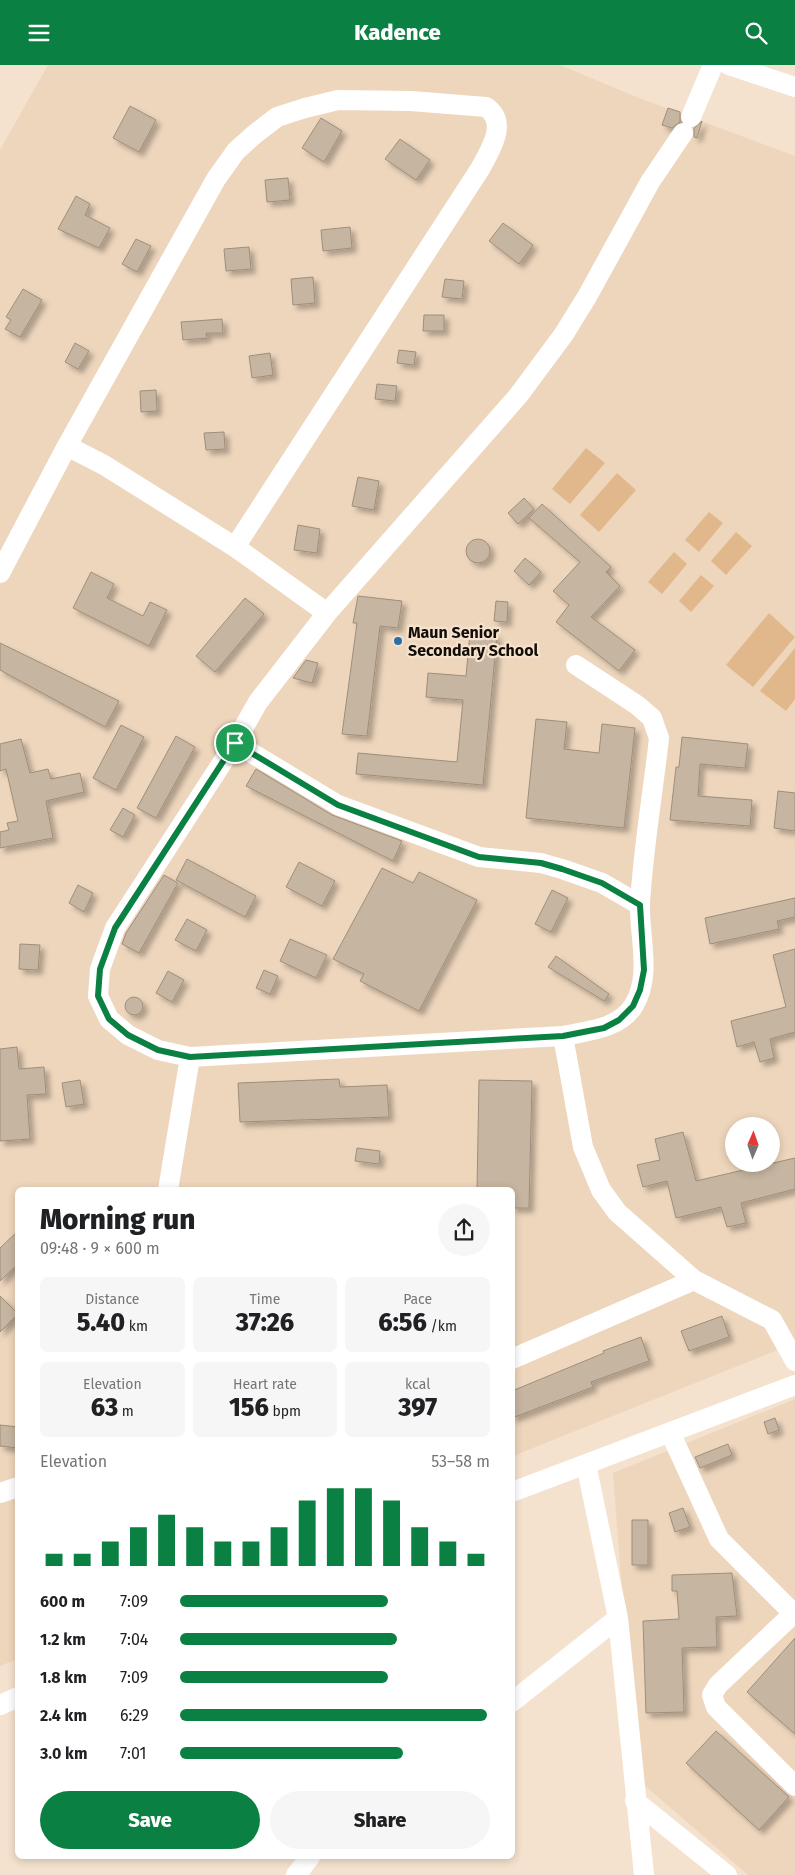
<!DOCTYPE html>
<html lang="en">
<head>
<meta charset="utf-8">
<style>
  body { margin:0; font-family:"Fira Sans",sans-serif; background:#f6f6f6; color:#202124; height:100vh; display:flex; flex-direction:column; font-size:19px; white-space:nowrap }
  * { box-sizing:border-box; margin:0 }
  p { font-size:16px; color:#757577 }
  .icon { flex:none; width:28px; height:28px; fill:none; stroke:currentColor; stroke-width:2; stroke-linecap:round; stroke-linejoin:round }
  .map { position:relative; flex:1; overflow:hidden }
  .panel { position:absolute; left:15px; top:1122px; width:500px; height:672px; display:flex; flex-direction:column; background:#fff; border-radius:8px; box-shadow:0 2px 8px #0003 }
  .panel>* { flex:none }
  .needle { width:32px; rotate:2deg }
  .controls { position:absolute; left:725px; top:1052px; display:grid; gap:10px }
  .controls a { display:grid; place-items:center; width:55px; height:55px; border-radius:50%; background:#fff; box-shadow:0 2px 8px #0003; font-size:25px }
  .pin { position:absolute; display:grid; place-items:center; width:42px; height:42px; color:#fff; margin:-21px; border:2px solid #fff; border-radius:50%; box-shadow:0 1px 5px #0007 }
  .round { display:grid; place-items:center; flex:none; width:52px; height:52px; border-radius:26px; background:#f6f6f6 }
  .head { display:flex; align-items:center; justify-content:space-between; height:85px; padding:0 25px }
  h1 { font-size:28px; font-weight:800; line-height:38px }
  .figures { display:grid; grid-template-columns:repeat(3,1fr); gap:8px; height:85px; padding:5px 25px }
  .figures div { display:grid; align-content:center; border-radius:8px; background:#f6f6f6; text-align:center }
  .figures b { font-size:25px; font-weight:800 }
  .figures small { font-size:14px; font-weight:400 }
  .figures p { font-size:14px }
  .chart { height:140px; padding:10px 25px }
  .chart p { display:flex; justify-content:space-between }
  .chart svg { width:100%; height:90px; margin-top:5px; stroke:#0b8043; stroke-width:6 }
  .primary-button { display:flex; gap:10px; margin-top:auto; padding:10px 25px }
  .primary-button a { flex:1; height:58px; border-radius:30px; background:#0b8043; color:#fff; font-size:20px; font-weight:800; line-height:58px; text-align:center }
  .primary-button a+a { background:#f6f6f6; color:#202124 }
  ul { padding:0 25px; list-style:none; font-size:16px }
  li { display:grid; grid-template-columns:80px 60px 1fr; align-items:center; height:38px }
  li i { height:12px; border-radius:6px; background:#0b8043 }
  header { display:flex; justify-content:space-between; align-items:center; height:65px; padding:0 25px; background:#0b8043; color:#fff; font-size:22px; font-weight:800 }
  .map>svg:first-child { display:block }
</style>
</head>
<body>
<header><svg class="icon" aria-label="menu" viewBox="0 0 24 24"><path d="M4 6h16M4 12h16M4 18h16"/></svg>Kadence<svg class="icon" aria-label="search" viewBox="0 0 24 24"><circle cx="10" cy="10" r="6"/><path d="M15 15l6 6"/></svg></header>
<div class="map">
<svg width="795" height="1810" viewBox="0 0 795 1810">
  <defs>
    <filter id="shadow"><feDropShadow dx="4.5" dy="4.5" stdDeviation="2.5" flood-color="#0004"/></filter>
  </defs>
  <rect width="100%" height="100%" fill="#f4e2ce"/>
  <path fill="#eed6bc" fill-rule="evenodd" d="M 48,0 L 560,0 L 634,31 L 795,91 L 795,1278 L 513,1391 L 512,1125 L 18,1125 L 18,1594 L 0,1601 L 0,85 ZM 734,1061 L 771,1061 L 771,1099 L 734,1099 Z
    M 795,1334 L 795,1810 L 748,1810 L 636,1713 L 613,1408 Z"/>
  <path fill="#e0b88b" d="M 586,383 L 605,398 L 570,439 L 552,424 Z
    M 617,408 L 636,425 L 599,467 L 580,450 Z
    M 709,447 L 723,458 L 699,487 L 685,475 Z
    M 736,467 L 752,481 L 726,510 L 711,496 Z
    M 674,487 L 687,499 L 662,529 L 648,517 Z
    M 701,510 L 714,521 L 691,547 L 679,536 Z
    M 769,548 L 795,572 L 753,622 L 726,600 Z
    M 795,583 L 795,634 L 786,646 L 760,626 Z"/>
  <path fill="#c6b5a1" stroke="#9e8e7b" filter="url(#shadow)" d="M 130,41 L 156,55 L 139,87 L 113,73 Z
    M 668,43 L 680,47 L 680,57 L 672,63 L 662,60 Z
    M 321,53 L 342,66 L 324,97 L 302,83 Z
    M 702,56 L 697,73 L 694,72 L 694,63 Z
    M 400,74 L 430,95 L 416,115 L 385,94 Z
    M 288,113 L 290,135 L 267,137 L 265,115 Z
    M 76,131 L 90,139 L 85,150 L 110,163 L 99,183 L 58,164 Z
    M 503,158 L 533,180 L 519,199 L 489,176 Z
    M 350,162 L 352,183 L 323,186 L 321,165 Z
    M 136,174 L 151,181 L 137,207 L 122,199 Z
    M 249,182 L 251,204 L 226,206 L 224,184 Z
    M 313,212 L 315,238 L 293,240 L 291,214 Z
    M 445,214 L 464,216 L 462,234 L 442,232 Z
    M 23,224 L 42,235 L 20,272 L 5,264 L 11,255 L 6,252 Z
    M 424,250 L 444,250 L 444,266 L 423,266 Z
    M 222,254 L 223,268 L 206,268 L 207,273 L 183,275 L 181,257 Z
    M 75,278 L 89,286 L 78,304 L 65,297 Z
    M 399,285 L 416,287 L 414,300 L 397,298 Z
    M 270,288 L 273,310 L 252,313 L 249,291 Z
    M 377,319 L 397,321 L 395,336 L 375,334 Z
    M 156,325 L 157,346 L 141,347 L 140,326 Z
    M 224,367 L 225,384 L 206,385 L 204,368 Z
    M 358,412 L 379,416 L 374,445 L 352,441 Z
    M 524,433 L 534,444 L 518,459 L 508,448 Z
    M 542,439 L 611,502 L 606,507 L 620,521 L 591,552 L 635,585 L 619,606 L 556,557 L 569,540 L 553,526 L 580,497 L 529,453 Z
    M 298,460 L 320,464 L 317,488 L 294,485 Z
    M466 486a12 12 0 1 1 24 0a12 12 0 1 1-24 0Z
    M 525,493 L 541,507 L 529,520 L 514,506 Z
    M 91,507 L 114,519 L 107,533 L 143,551 L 150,537 L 167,545 L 149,581 L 73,543 Z
    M 358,531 L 402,536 L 398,563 L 380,561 L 367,671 L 342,669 L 357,558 L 353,558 Z
    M 245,533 L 264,549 L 215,607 L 196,591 Z
    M 496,536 L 508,537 L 507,557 L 494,556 Z
    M 470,568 L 497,570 L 483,720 L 356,709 L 358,688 L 457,697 L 463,635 L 426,632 L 428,608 L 466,611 Z
    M 0,578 L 119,636 L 105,662 L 0,605 Z
    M 306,595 L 318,598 L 312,618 L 293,613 Z
    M 536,654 L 567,657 L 564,684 L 599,688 L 602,659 L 635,663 L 624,763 L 526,753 Z
    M 121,660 L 144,672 L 116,725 L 93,713 Z
    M 176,671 L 195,682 L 156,753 L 137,743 Z
    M 682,672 L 748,679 L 745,703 L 700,699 L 698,731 L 752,735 L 750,761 L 670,755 L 676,702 L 679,702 Z
    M 21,674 L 30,708 L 48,704 L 51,714 L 80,708 L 84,727 L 46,736 L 53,773 L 0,783 L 0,767 L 9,765 L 7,758 L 18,756 L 6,704 L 0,706 L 0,679 Z
    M 256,704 L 332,750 L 402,776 L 393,796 L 246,721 Z
    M 778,726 L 795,728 L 795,766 L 774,763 Z
    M 123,743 L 135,750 L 123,772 L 110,765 Z
    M 187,794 L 256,831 L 245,852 L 176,815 Z
    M 299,797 L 335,816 L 322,841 L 286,822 Z
    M 382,803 L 413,818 L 419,807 L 477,835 L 419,946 L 360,916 L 364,909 L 333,894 Z
    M 164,810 L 178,818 L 139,888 L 122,879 L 126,868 Z
    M 78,820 L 93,828 L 84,847 L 69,838 Z
    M 552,825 L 568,833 L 551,867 L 535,859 Z
    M 795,833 L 795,852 L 777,856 L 779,864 L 710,879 L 705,853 Z
    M 187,854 L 207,865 L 196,886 L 175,875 Z
    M 290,874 L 327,890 L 316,913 L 280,896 Z
    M 20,879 L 40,880 L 38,905 L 19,904 Z
    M 795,884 L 795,967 L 770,974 L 774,993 L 760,997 L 754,977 L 737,982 L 731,956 L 786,942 L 773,890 Z
    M 556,891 L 609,929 L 604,936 L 548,902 Z
    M 264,905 L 278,911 L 270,929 L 256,923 Z
    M 168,906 L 184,915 L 172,937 L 156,928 Z
    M125 941a9 9 0 1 1 18 0a9 9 0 1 1-18 0Z
    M 17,982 L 19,1004 L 44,1002 L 46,1029 L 27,1030 L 30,1074 L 0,1076 L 0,984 Z
    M 339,1014 L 340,1022 L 387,1020 L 389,1052 L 240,1057 L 238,1018 Z
    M 80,1015 L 84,1039 L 66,1042 L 62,1018 Z
    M 479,1015 L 532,1016 L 529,1143 L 512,1143 L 512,1125 L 477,1125 Z
    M 683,1067 L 696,1116 L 795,1093 L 795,1124 L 741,1138 L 746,1158 L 727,1162 L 721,1142 L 676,1153 L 667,1116 L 643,1122 L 637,1100 L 660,1095 L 655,1074 Z
    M 357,1083 L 380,1086 L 379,1099 L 355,1096 Z
    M 18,1166 L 18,1199 L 0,1216 L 0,1183 Z
    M 0,1231 L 18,1249 L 0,1267 Z
    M 722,1251 L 729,1272 L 689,1286 L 681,1266 Z
    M 641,1272 L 649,1296 L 591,1317 L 593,1322 L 512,1353 L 512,1326 L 604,1288 L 603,1286 Z
    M 775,1353 L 779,1365 L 768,1369 L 764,1357 Z
    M 0,1360 L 18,1362 L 18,1383 L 0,1381 Z
    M 728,1379 L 732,1390 L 700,1403 L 695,1392 Z
    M 683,1443 L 690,1462 L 675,1467 L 669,1448 Z
    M 632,1455 L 648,1455 L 648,1500 L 632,1500 Z
    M 732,1508 L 737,1551 L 716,1552 L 717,1582 L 682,1583 L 684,1647 L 646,1648 L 643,1556 L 679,1554 L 677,1526 L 672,1526 L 672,1510 Z
    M 795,1573 L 795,1669 L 747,1627 Z
    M 716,1666 L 789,1732 L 759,1765 L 686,1698 Z"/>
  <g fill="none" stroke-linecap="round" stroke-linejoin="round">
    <path stroke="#fff" stroke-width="20" d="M 729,0 L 795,22
      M 691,52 L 713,0
      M 67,381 L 104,400 L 235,482 L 327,548
      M 0,508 L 67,381 L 216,114 L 236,86 L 255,69 L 277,52 L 305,43 L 338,35 L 411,36 L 486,42 C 509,58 490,85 480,104 L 235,482
      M 576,600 L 637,640 L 652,653 L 659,673 C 653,728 643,784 640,839 C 639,872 652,910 634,940 C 620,964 587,966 563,971 L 190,992 L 158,985 L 128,970 L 109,954 L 98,931 L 100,904 L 115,863 L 235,678 L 258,637 L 327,548 L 518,331 L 564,269 L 588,230 L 650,117 L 683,68
      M 235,678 L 338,740 L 479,792 L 541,798 L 562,804 L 602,818 L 640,840
      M 563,971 L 583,1082 L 601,1125 L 617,1147 L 694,1215 L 772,1255 L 795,1296
      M 168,1125 L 190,992
      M 512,1294 L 694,1215
      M 670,1367 L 719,1474 L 795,1550
      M 586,1399 L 618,1553 L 644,1810
      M 512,1427 L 795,1320
      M 0,1428 L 18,1422
      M 793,1549 L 718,1620 L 712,1630 L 716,1642 L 795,1721
      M 512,1637 L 618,1553
      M 0,1640 L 18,1632
      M 635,1736 L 727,1810
      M 296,1810 L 310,1792"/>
  </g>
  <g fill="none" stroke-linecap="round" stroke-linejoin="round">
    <defs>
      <path id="route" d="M 235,678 L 338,740 L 479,792 L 541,798 L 562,804 L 602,818 L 640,840 L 644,905 L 640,925 L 633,941 L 619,955 L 604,963 L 563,971 L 190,992 L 158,985 L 128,970 L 109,954 L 98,931 L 100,904 L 115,863 Z"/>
    </defs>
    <use href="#route" stroke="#fff" stroke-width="10"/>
    <use href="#route" stroke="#0b8043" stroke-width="6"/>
  </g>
  <circle fill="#2a70a4" stroke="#f4e2ce" stroke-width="2" cx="398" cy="576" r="5"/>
  <g text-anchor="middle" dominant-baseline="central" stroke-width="4.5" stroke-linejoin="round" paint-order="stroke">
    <g font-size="16" font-weight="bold" fill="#130d06" stroke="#f4e2ce" text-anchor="start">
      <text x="408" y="567">Maun Senior<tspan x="408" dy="18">Secondary School</tspan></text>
    </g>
  </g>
</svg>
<div class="controls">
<a><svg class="needle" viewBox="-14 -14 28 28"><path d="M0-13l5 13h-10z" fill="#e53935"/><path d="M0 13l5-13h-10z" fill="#757577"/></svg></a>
</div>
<div class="pin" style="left:235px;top:678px;background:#1e9e55"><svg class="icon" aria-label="arrive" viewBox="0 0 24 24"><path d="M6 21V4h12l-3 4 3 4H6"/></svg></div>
<section class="panel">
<div class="head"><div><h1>Morning run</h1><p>09:48 · 9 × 600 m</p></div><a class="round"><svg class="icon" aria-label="share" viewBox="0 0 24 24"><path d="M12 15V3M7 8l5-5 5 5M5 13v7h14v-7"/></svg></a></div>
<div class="figures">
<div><p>Distance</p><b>5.40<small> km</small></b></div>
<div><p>Time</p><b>37:26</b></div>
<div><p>Pace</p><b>6:56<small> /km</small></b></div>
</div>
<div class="figures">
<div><p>Elevation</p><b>63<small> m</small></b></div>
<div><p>Heart rate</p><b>156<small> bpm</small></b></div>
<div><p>kcal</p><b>397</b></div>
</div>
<div class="chart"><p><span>Elevation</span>53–58 m</p>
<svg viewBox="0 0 160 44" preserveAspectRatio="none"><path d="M5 44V38M15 44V38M25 44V32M35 44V25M45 44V19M55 44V25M65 44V32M75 44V32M85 44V25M95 44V12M105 44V6M115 44V6M125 44V12M135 44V25M145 44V32M155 44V38"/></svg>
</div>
<ul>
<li><b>600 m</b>7:09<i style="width:67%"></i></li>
<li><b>1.2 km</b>7:04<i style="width:70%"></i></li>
<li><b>1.8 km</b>7:09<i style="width:67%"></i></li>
<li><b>2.4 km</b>6:29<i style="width:99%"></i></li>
<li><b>3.0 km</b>7:01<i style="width:72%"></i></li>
</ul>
<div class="primary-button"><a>Save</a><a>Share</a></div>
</section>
</div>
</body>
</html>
